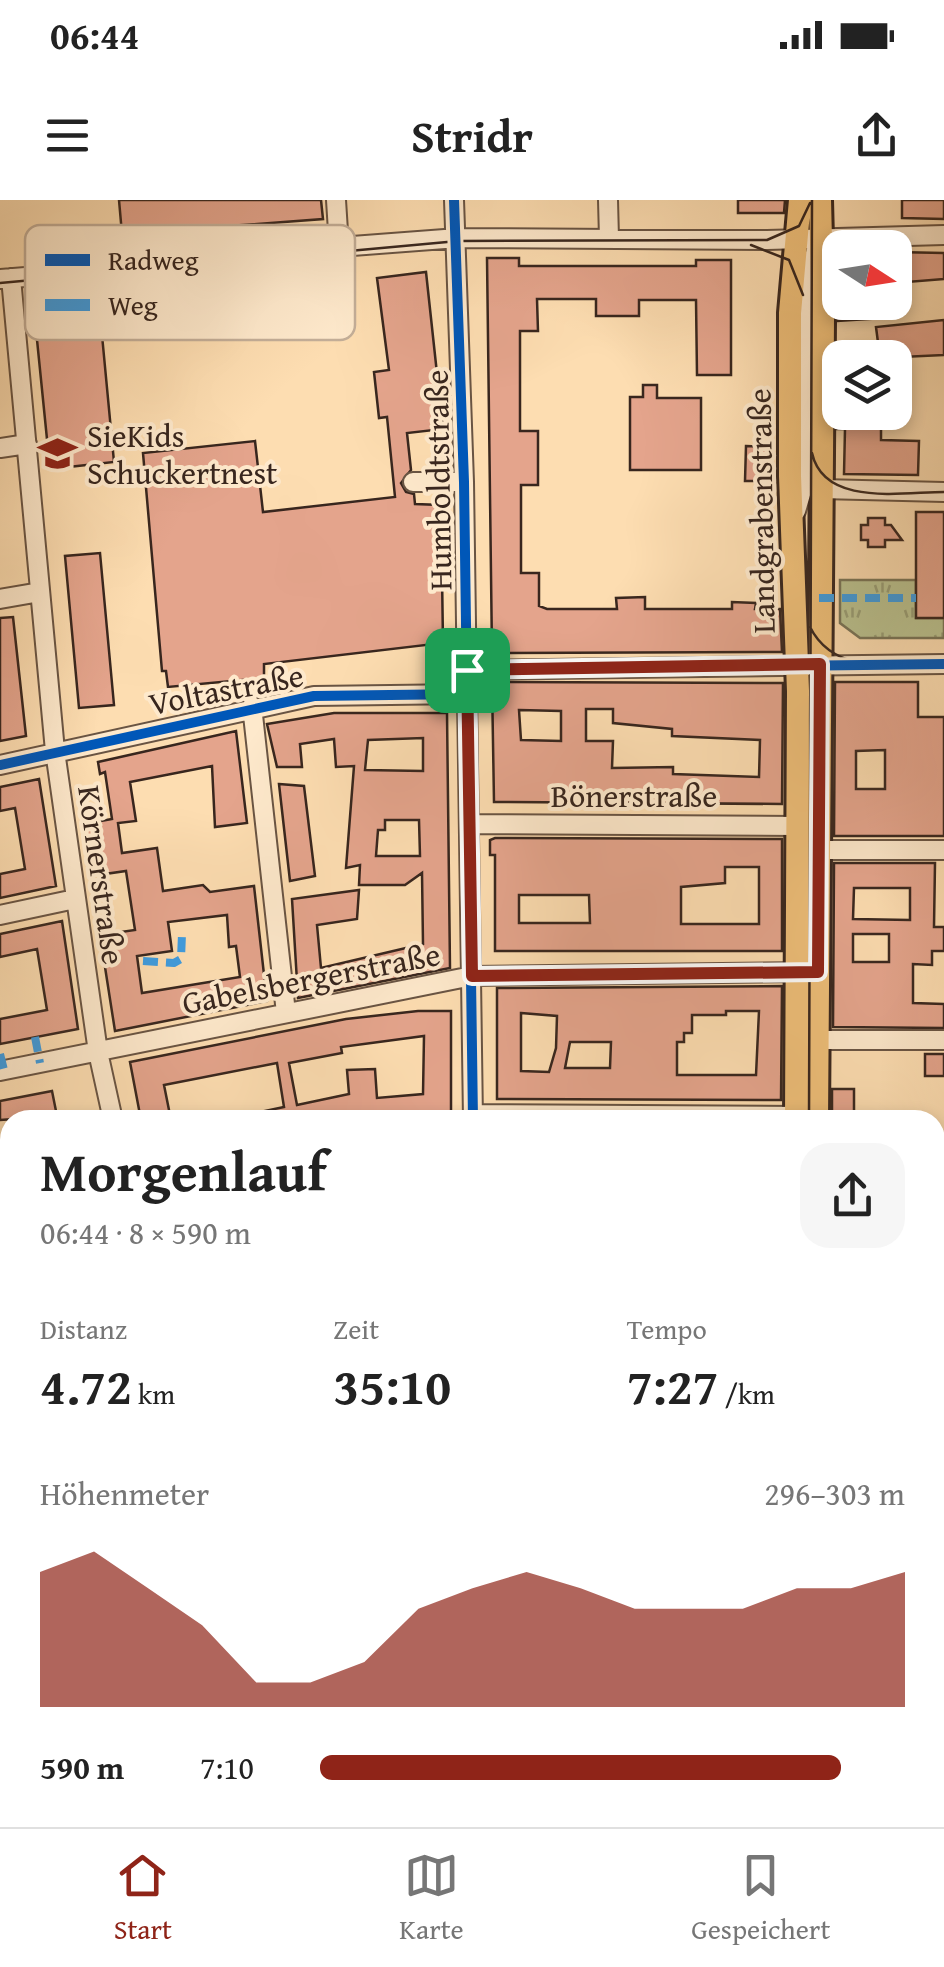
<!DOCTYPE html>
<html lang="de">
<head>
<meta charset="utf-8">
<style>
  body { margin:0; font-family:"Gentium Book Plus",serif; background:#f6f6f6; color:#222; height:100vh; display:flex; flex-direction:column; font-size:38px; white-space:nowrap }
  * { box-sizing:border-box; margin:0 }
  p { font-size:32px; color:#767676 }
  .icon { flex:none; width:55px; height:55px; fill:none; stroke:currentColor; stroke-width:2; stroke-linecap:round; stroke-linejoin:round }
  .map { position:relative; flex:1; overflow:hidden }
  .side { position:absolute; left:0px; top:910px; width:945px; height:718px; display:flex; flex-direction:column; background:#fff; border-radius:30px 30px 0 0; box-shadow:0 5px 15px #0003 }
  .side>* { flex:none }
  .needle { width:65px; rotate:102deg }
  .buttons { position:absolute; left:822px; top:30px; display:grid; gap:20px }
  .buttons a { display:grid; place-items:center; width:90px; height:90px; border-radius:20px; background:#fff; box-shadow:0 5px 15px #0003; font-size:50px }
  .pin { position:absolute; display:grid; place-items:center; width:85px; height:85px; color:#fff; margin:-42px; border-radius:20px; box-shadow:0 5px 15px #0006 }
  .round { display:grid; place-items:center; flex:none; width:105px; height:105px; border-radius:30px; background:#f6f6f6 }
  .summary { display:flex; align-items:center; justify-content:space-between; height:170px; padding:0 40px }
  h1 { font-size:55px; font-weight:800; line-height:75px }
  .stats { display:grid; grid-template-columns:repeat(3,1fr); gap:15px; height:170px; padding:10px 40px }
  .stats div { display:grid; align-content:center }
  .stats b { font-size:50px; font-weight:800 }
  .stats small { font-size:28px; font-weight:400 }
  .stats p { font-size:28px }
  .chart { height:280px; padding:20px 40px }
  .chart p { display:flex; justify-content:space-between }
  .chart svg { width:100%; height:180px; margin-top:10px; fill:#8f2418; opacity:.7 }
  ul { padding:0 40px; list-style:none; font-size:32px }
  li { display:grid; grid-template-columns:160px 120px 1fr; align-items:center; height:75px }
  li i { height:25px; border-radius:12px; background:#8f2418 }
  .status { display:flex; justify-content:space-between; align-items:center; height:70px; padding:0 50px; background:#fff; direction:ltr }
  .status svg { height:28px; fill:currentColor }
  header { display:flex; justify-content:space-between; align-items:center; height:130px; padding:0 40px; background:#fff; font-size:45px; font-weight:800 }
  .dock { display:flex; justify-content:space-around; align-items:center; height:140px; border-top:2px solid #e0e0e0; background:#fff; font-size:28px; color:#767676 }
  .dock a { display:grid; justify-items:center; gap:5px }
  .dock .on { color:#8f2418 }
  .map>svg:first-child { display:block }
</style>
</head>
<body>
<div class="status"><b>06:44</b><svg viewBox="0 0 49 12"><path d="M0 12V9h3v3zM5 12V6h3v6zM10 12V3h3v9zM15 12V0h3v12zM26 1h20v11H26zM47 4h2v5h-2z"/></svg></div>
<header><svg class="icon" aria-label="menu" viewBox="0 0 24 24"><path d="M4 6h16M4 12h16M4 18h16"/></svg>Stridr<svg class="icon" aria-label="share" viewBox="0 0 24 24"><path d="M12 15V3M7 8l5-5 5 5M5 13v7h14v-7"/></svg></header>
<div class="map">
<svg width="944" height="1627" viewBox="0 0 944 1627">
  <defs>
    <pattern id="grass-tufts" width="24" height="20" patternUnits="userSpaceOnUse" patternTransform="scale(2.5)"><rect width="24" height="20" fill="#bac290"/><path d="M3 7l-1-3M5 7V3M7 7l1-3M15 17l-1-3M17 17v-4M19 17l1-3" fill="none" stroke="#989d75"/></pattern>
  </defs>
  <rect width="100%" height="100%" fill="#fdddb1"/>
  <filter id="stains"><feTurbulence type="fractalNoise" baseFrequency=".002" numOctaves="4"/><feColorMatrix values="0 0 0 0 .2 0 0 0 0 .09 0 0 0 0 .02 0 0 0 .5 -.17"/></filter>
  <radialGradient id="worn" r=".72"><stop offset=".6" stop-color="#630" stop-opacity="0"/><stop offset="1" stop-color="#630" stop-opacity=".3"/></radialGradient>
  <path fill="url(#grass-tufts)" stroke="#797457" stroke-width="2.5" d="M 840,380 L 916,380 L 916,418 L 944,418 L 944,438 L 860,438 L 840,423 Z
    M 10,1345 L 10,1549 L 0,1550 L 0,1347 Z"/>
  <path fill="#bac290" stroke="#797457" stroke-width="2.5" d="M 0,1427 L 10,1427 L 10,1548 L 0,1549 Z"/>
  <path fill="#e4a48c" stroke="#38261e" stroke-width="2.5" fill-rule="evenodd" d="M 119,0 L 321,0 L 323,19 L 122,34 Z
    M 738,0 L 785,0 L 784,13 L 738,13 Z
    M 902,0 L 944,0 L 944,19 L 902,18 Z
    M 895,52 L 944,53 L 944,79 L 895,83 Z
    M 487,58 L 519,58 L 519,66 L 696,66 L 696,60 L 731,60 L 731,175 L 697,175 L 696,100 L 639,100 L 639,116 L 596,116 L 596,99 L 537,99 L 538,131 L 520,131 L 520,231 L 538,231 L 538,285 L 521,285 L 521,373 L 539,373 L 539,406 L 547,409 L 617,409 L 616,398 L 645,397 L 645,409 L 732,409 L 732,402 L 756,403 L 755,409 L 780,409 L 782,452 L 492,453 Z
    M 426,72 L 443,229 L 407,233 L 411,270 L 401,283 L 406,292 L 414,294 L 415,304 L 441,305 L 443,443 L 264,464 L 264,478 L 168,487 L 166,471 L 162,471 L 143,253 L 255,241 L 263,312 L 395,297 L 387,217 L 379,218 L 374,172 L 389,170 L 377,78 Z
    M 838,102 L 882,102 L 883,118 L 838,121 Z
    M 100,114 L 114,262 L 50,269 L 35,120 Z
    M 944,120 L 944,155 L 880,158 L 876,127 Z
    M 643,185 L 657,185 L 657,198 L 701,198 L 701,270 L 630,270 L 630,197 L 643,197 Z
    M 837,212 L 881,212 L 881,240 L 919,241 L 918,275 L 844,274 L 845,229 L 837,229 Z
    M 746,246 L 770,247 L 770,281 L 745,281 Z
    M 916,312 L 944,312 L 944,418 L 916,418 Z
    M 868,318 L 885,318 L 885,325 L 891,325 L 902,340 L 885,340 L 885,347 L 868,347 L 868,340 L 861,340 L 861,325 L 868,325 Z
    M 100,353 L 114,505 L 79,508 L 65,356 Z
    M 13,417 L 26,536 L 0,541 L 0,418 Z
    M 492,482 L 783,483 L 782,604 L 494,602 ZM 586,509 L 613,509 L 613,523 L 672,529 L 672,536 L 760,540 L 759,577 L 673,574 L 673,567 L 612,568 L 613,541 L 586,541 ZM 519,510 L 561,511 L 561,541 L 521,540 Z
    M 835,482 L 918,482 L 918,517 L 944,517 L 944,636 L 834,636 ZM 885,550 L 885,589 L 856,589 L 856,551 Z
    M 334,513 L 447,513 L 450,768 L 298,798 L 292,699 L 359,690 L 357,719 L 317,725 L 321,768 L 423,744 L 422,673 L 405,685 L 359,685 L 360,665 L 346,668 L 354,566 L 336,567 L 334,539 L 300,544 L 302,567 L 277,567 L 267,524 ZM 423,538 L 423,571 L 365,570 L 368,540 ZM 385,620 L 419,620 L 420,656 L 376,656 L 378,630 L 385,630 Z
    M 236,531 L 247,623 L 215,627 L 212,566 L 130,582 L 136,621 L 118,623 L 122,653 L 157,648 L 163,691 L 203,685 L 210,692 L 254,686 L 267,801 L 115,831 L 100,735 L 135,730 L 126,671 L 91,676 L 84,624 L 112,619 L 105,572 L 100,574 L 98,562 ZM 227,715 L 229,747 L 236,746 L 240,777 L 142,793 L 137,756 L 172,751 L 168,722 Z
    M 39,579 L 56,686 L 0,698 L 0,674 L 25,669 L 15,608 L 0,611 L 0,587 Z
    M 279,584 L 304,586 L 315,676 L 290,681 Z
    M 495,638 L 782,639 L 782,751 L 495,751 L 495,655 L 490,655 L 490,640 ZM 725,667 L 759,667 L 759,724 L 681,724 L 681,687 L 725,683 ZM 519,695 L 589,695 L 590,723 L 519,723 Z
    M 834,663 L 935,663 L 934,727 L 944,727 L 944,751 L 932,751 L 932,765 L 913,764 L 913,803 L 944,804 L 944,828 L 833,827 ZM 854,688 L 910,688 L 910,720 L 853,719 ZM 853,734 L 889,734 L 889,762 L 853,762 Z
    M 62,721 L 78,829 L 0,844 L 0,819 L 47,810 L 37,749 L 0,757 L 0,734 Z
    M 782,786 L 781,900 L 497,899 L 497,788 ZM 726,811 L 759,811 L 756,875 L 677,875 L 677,842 L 684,842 L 684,833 L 692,833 L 692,815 L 726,815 ZM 521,813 L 557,816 L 556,848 L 549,872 L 521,871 ZM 570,842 L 611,842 L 610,868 L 565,868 Z
    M 418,811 L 451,811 L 451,919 L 250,920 L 250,914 L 284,907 L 277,863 L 164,885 L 171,920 L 141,920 L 130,862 L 346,819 ZM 424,836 L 423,894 L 377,898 L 375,869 L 347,870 L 349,894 L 297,905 L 289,863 L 342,853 L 341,847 Z
    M 925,854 L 944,854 L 944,876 L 925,876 Z
    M 832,889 L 854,889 L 854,919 L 832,919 Z
    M 52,891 L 57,916 L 0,920 L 0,901 Z"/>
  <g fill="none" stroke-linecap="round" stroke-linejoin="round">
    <defs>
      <path id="minor" d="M 336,0 L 339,47
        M 454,0 L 464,282 L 473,920
        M 608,0 L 609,38
        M 88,72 L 147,83 L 314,62 L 339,47
        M 11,78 L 55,551 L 98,852 L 113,920
        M 0,79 L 88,72 L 131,54 L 242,44 L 315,41 L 339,47 L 458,38 L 767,40 L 944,35
        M 0,248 L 27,244
        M 413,282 L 464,282
        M 821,289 L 944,292
        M 796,311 L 806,277 L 808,79 L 816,50
        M 0,399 L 40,392
        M 467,470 L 944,464
        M 252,506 L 286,813
        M 0,565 L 314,496 L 466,494
        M 470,624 L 797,626
        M 818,650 L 944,650
        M 0,715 L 75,699
        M 816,840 L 944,840
        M 0,871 L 472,776 L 805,772
        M 473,914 L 796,916
        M 935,1108 L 944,1108
        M 114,1618 L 115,1627
        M 305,1618 L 307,1627
        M 489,1627 L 944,1621"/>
      <path id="major" d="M 796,920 L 798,491 L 790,276 L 790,113 L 800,0
        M 817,920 L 823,120 L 820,0
        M 0,1302 L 10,1300
        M 0,1323 L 10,1321
        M 935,1354 L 944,1354
        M 809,1627 L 809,1618"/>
    </defs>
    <use href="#minor" stroke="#695443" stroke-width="22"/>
    <use href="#major" stroke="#38261e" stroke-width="28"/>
    <use href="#minor" stroke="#fee9cc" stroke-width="18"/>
    <use href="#major" stroke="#eebe78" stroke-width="22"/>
    <path stroke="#38261e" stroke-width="2.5" d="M 751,45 L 789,60 L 803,95
      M 0,83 L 458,41 L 767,40 L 799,26 L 810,3
      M 812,253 C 824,307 902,292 944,292
      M 810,427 C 835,477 897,464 944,464
      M 809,920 L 812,0
      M 935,1359 L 944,1359
      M 799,1627 L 799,1618"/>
    <path stroke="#3e9ce0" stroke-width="8" stroke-dasharray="15 8" stroke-linecap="butt" d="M 819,398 L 916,398
      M 143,761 L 174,763 L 181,759 L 182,734
      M 35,837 L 40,863
      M 0,854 L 4,870
      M 935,1108 L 944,1108
      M 0,1424 L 10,1423"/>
    <defs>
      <path id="cycleway" d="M 454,0 L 464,282 L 473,920
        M 467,470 L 944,464
        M 0,565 L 314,496 L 466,494"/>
    </defs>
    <use href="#cycleway" stroke="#fee9cc" stroke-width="16"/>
    <use href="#cycleway" stroke="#0057b8" stroke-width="10"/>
  </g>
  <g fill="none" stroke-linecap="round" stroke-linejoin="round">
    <defs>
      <path id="route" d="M 820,464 L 818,772 L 472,776 L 467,470 Z"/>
    </defs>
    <use href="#route" stroke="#fff" stroke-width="20"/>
    <use href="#route" stroke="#8f2418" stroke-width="12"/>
  </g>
  <defs>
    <symbol id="school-bare" viewBox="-9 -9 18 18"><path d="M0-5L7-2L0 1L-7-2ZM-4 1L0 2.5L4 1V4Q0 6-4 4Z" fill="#8f2418" stroke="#fee9cc" stroke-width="2.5" paint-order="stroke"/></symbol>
  </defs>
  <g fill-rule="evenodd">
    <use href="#school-bare" x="30" y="226" width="55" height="55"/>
  </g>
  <g text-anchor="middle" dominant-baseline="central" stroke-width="8" stroke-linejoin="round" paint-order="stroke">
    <g font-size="32" fill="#38261e" stroke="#fee9cc" text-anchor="start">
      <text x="87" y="235">SieKids<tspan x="87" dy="37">Schuckertnest</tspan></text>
    </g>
    <g font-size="32" fill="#38261e" stroke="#fee9cc">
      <text transform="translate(438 280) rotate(-91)">Humboldtstraße</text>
      <text transform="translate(761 311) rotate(-91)">Landgrabenstraße</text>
      <text transform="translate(226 489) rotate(-11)">Voltastraße</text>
      <text x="634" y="595">Bönerstraße</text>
      <text transform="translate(102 675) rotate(82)">Körnerstraße</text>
      <text transform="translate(311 778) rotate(-11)">Gabelsbergerstraße</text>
    </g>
  </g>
  <rect x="25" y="25" width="330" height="115" rx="15" fill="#fee9cc" stroke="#c3ae98" stroke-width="2.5"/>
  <rect x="45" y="54" width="45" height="12" fill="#0057b8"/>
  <rect x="45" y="99" width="45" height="12" fill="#3e9ce0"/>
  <g font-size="28" fill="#38261e">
    <text x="108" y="70">Radweg</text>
    <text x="108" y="115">Weg</text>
  </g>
  <rect width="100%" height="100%" filter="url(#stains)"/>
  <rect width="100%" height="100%" fill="url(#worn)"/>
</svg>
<div class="buttons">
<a><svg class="needle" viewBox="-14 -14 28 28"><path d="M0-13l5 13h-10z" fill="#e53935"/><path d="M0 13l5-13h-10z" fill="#767676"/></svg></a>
<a><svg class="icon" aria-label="layers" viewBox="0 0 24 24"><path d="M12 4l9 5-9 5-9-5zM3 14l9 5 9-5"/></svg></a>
</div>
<div class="pin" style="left:467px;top:470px;background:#1e9e55"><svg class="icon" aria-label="arrive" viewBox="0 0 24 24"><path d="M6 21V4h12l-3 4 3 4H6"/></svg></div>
<section class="side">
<div class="summary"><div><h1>Morgenlauf</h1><p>06:44 · 8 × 590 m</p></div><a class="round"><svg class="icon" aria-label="share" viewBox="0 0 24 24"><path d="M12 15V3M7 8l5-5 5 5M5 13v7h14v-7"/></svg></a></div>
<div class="stats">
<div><p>Distanz</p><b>4.72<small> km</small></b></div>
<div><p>Zeit</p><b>35:10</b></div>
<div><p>Tempo</p><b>7:27<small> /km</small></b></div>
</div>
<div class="chart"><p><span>Höhenmeter</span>296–303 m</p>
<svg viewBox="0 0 160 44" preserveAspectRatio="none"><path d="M0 44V11L10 6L20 15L30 24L40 38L50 38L60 33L70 20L80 15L90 11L100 15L110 20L120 20L130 20L140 15L150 15L160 11V44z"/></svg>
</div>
<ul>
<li><b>590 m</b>7:10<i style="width:89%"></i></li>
</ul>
</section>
</div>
<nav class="dock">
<a class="on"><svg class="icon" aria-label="home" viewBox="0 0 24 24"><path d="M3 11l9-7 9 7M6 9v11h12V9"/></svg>Start</a>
<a><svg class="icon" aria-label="map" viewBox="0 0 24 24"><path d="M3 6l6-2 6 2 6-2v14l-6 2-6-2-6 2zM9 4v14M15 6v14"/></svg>Karte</a>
<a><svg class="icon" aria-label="saved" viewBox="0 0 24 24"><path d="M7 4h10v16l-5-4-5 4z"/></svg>Gespeichert</a>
</nav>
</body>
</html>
